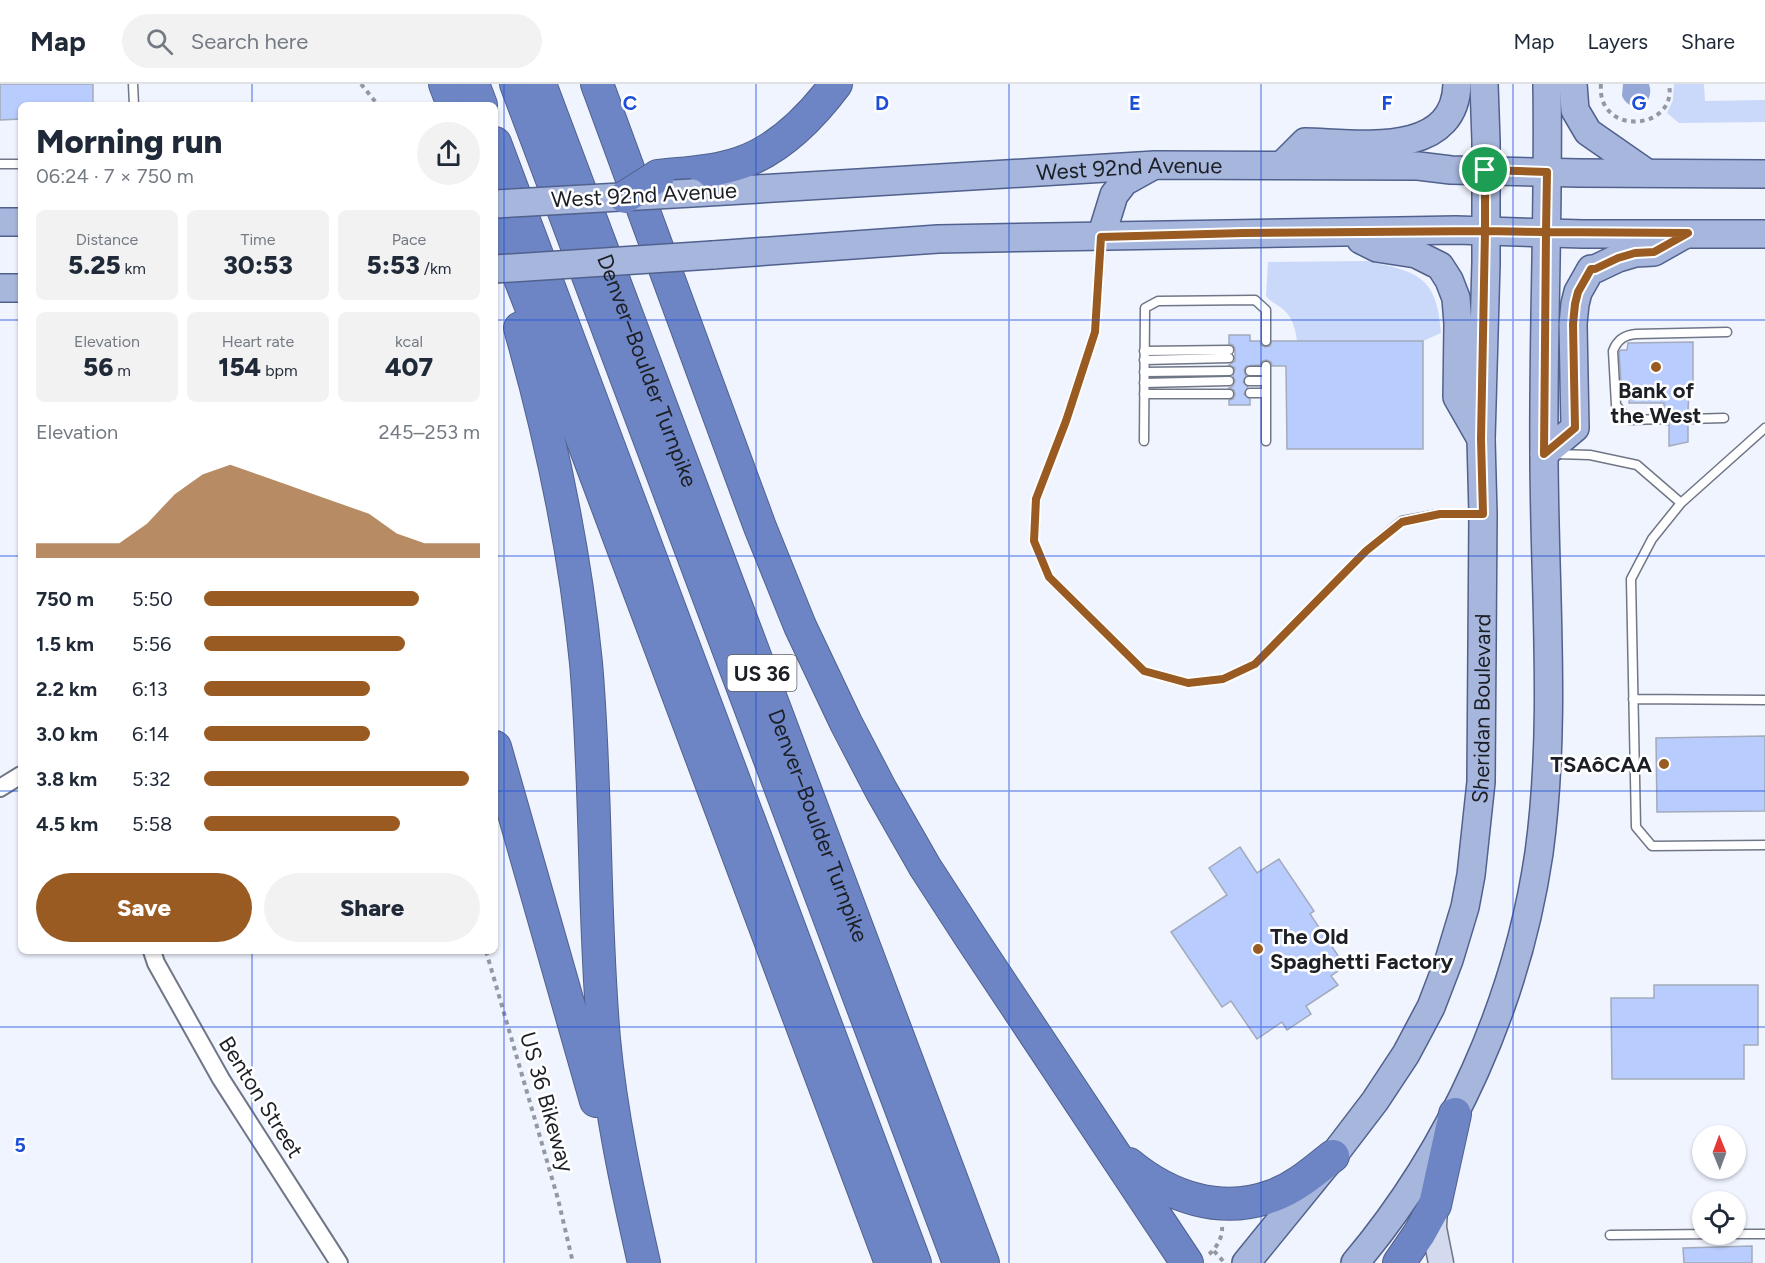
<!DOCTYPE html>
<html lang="en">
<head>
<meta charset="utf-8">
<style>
  body { margin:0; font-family:Figtree,sans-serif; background:#f2f2f3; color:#1f2937; height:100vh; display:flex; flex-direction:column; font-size:22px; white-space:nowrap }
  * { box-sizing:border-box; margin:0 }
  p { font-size:20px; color:#747a83 }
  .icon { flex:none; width:33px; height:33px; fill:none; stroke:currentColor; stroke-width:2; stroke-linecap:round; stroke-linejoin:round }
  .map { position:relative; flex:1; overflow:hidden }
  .side { position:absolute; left:18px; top:18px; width:480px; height:852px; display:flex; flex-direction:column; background:#fff; border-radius:9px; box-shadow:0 2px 4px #0004 }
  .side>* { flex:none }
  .needle { width:39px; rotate:359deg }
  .tools { position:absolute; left:1692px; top:1041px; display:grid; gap:12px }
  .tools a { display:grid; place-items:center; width:54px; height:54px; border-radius:50%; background:#fff; box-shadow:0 2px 4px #0004; font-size:30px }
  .pin { position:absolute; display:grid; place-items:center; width:51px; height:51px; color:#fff; margin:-26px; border:3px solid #fff; border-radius:50%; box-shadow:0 2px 6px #0007 }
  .round { display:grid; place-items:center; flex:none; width:63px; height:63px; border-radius:32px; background:#f2f2f3 }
  .overview { display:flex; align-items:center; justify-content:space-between; height:102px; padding:0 18px }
  h1 { font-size:33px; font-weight:800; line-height:45px }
  .figures { display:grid; grid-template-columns:repeat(3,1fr); gap:9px; height:102px; padding:6px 18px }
  .figures div { display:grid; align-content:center; border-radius:9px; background:#f2f2f3; text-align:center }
  .figures b { font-size:26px; font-weight:800 }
  .figures small { font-size:16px; font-weight:400 }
  .figures p { font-size:16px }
  .chart { height:168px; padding:12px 18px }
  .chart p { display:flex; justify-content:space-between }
  .chart svg { width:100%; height:108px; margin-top:6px; fill:#9a5b23; opacity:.7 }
  .action { display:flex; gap:12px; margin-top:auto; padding:12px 18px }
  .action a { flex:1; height:69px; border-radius:36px; background:#9a5b23; color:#fff; font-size:24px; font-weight:800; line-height:69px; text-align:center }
  .action a+a { background:#f2f2f3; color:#1f2937 }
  ul { padding:0 18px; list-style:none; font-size:20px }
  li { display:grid; grid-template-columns:96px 72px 1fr; align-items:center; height:45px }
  li i { height:15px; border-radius:8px; background:#9a5b23 }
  header { display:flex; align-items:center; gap:36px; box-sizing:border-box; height:84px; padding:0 30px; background:#fff; border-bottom:2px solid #e0e1e3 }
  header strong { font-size:28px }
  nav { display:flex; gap:33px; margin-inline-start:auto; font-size:21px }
  .search { width:420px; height:54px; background:#f2f2f3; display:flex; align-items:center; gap:15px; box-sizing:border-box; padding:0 21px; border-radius:33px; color:#747a83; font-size:22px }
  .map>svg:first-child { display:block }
</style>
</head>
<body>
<header>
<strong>Map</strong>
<div class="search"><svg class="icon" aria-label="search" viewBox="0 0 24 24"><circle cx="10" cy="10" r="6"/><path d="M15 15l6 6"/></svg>Search here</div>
<nav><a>Map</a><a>Layers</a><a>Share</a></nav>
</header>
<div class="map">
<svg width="1765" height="1179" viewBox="0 0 1765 1179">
  <rect width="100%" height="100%" fill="#f0f4ff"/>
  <path fill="#cad8fa" d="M 1674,0 L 1704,0 L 1705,17 L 1765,16 L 1765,38 L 1679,39 L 1667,29 L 1673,16 Z
    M 1367,177 C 1418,188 1437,192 1441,249 L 1423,257 L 1297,257 C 1296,248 1293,235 1286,228 C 1280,221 1271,219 1266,212 L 1268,178 Z"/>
  <path fill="#94a7d6" d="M 1623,0 L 1649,0 C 1656,21 1631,32 1622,12 Z"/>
  <path fill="#b9ccfe" stroke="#a3aabb" stroke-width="1.5" d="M 0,0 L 93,0 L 93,21 L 21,21 L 21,35 L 0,36 Z
    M 1229,251 L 1250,251 L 1250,257 L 1260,257 L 1261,261 L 1265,263 L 1270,262 L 1272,257 L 1423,257 L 1423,365 L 1287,365 L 1286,282 L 1272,282 L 1271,278 L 1267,276 L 1262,277 L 1260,281 L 1246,282 L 1244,286 L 1246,292 L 1243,298 L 1248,303 L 1244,310 L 1250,315 L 1250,321 L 1229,321 L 1229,316 L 1233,315 L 1235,311 L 1234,306 L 1229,304 L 1233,302 L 1235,297 L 1233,292 L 1235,284 L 1229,281 L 1235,277 L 1235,265 L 1233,261 L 1229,260 Z
    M 1693,258 L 1693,299 L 1689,302 L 1688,329 L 1684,330 L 1682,335 L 1683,339 L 1688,341 L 1688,358 L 1669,362 L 1669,341 L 1665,341 L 1669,339 L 1670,334 L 1664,329 L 1664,319 L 1629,319 L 1630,313 L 1622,313 L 1619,268 L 1621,266 L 1627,266 L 1628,259 Z
    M 1765,652 L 1765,727 L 1657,728 L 1656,654 Z
    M 1240,763 L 1257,789 L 1279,775 L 1314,827 L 1310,830 L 1345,882 L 1331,892 L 1338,901 L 1306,922 L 1311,930 L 1287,946 L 1282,938 L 1257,955 L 1231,917 L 1222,923 L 1171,848 L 1227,811 L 1209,784 Z
    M 1654,901 L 1758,901 L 1758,961 L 1744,961 L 1744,995 L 1612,995 L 1611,914 L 1654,914 Z
    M 1752,1162 L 1752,1179 L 1684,1179 L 1683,1164 Z"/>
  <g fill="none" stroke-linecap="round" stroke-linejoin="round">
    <defs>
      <path id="lane" d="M 133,0 L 134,21
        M 0,80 L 21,80
        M 1101,156 L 1095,248 L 1066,337 L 1036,415 L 1034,457 L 1049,493 L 1144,587 L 1188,599 L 1223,595 L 1255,580 L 1366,467 L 1402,437 L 1440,430 L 1480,430
        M 1144,267 L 1229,266
        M 1144,276 L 1229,274
        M 1266,282 L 1266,357
        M 1250,287 L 1266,287
        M 1144,288 L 1229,287
        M 1249,297 L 1266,297
        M 1144,299 L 1229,297
        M 1250,309 L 1265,309
        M 1144,310 L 1229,310
        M 1664,335 L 1629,336 L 1616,321 L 1613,267 C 1617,256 1624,251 1636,250 L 1727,248
        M 1688,335 L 1724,334
        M 1765,344 L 1681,419 L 1652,455 L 1631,495 L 1636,743 L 1652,762 L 1765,761
        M 1144,357 L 1145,224 L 1158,217 L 1255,216 L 1266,226 L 1266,257
        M 1556,370 L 1590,371 L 1637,381 L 1681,419
        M 1633,615 L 1765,616
        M 1736,1150 L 1765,1150
        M 1610,1151 L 1714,1150"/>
      <path id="street" d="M 0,704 L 21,691
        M 152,867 L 156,879 L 221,995 L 339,1179"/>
      <path id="secondary" d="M 1435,1121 L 1434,1144 L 1441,1179"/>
      <g id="primary">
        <path d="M 1573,0 L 1575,26 L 1588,48 L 1647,89"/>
        <path d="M 1282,81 L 1305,58 C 1356,59 1455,76 1457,0"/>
        <path id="s1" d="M 692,109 L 1155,81 L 1418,82 L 1451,86 L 1579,89 L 1765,90"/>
        <path d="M 0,138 L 21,138"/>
        <path d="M 1101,153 L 1114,111 L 1124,98 L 1151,83"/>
        <path d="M 1361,156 L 1377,164 L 1416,170 L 1440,182 L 1449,196 L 1456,214 L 1458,240 L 1457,313 L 1481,355"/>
        <path d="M 713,171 L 938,155 L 1048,153 L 1456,146 L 1583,150 L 1765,150"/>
        <path d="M 0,204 L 21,204"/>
        <path d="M 1544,370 L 1575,344 L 1573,240 L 1575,220 L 1578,208 L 1591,185 L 1595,185 L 1618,174 L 1635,169 L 1654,168 L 1684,151"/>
        <path id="s2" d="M 1246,1179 L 1333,1072 L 1375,1017 L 1406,970 L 1431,923 L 1449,876 L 1465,823 L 1471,791 L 1481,698 L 1483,430 L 1481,355 L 1486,179 L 1486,57 L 1484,0"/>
        <path d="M 1355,1179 C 1452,1064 1517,918 1539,769 C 1557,637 1544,502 1544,369 C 1543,246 1549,123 1547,0"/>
      </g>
      <g id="highway">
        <path d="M 445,0 L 453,21"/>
        <path d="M 473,0 L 481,21"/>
        <path d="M 516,0 L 959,1179"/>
        <path id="s3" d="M 540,0 L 983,1179"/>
        <path d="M 597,0 L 760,443 L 800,542 L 846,639 L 881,706 L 925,783 L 971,854 L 1187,1179"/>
        <path d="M 495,59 L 915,1179"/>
        <path d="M 658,92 C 685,89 714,88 740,79 C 779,66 812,32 836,0"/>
        <path d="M 495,130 L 580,349 L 891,1179"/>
        <path d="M 520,244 C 551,353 575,466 586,579 C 597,704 593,830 604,955 C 611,1031 627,1104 644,1179"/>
        <path d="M 495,663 L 596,1017"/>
        <path d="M 1129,1080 C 1169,1113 1221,1131 1272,1112 C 1295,1104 1314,1087 1333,1072"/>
        <path d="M 1399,1179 L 1419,1150 L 1435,1121 L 1455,1030"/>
      </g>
    </defs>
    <use href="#lane" stroke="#6f7686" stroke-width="11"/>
    <use href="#street" stroke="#6f7686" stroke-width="20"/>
    <use href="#secondary" stroke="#6f7686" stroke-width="27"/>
    <use href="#primary" stroke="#51618d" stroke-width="30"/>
    <use href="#highway" stroke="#51618d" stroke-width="34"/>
    <path stroke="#9498a1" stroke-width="4" stroke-dasharray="4.5 4.5" stroke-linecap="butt" d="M 361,0 L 378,21
      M 1601,0 C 1596,53 1678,47 1669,0
      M 486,867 L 558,1115 L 573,1179
      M 1214,1167 L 1223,1177
      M 1209,1170 C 1216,1165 1223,1153 1222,1143"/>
    <use href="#lane" stroke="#fff" stroke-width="8"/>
    <use href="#street" stroke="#fff" stroke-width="16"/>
    <use href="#secondary" stroke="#d3daee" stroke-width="24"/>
    <use href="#primary" stroke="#a7b6dc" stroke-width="27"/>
    <use href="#highway" stroke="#6d85c5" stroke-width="32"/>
    <defs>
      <path id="primary-bridge" d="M 495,120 L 692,109
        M 495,185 L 713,171"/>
      <path id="highway-bridge" d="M 625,113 L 658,92"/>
    </defs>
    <use href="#primary-bridge" stroke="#51618d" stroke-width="30" stroke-linecap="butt"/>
    <use href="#highway-bridge" stroke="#51618d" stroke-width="34" stroke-linecap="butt"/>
    <use href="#primary-bridge" stroke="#a7b6dc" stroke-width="27"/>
    <use href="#highway-bridge" stroke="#6d85c5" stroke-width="32"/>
  </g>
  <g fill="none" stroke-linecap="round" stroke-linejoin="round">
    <defs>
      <path id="route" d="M 1485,86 L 1485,147 L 1243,149 L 1101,153 L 1095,248 L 1066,337 L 1036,415 L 1034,457 L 1049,493 L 1144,587 L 1188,599 L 1223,595 L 1255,580 L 1366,467 L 1402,438 L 1440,430 L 1483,430 L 1481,355 L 1485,147 L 1546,148 L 1544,370 L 1575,344 L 1573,240 L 1575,220 L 1578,208 L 1591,185 L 1595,185 L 1618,174 L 1635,169 L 1654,168 L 1688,149 L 1546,148 L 1547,88 L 1485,86"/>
    </defs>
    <use href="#route" stroke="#fff" stroke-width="12"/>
    <use href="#route" stroke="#9a5b23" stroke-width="8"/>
  </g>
  <path fill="none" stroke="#1d4ed8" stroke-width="1.5" stroke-opacity="0.55" d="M 252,0 L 252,21M 504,0 L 504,1179M 756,0 L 756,1179M 1009,0 L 1009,1179M 1261,0 L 1261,1179M 1513,0 L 1513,1179M 0,236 L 21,236M 495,236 L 1765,236M 0,472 L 21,472M 495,472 L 1765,472M 0,707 L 21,707M 495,707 L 1765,707M 252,867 L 252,1179M 0,943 L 1765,943"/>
  <g fill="#9a5b23" stroke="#fff" stroke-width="2">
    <circle cx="1656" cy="283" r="6"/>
    <circle cx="1664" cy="680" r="6"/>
    <circle cx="1258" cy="865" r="6"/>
  </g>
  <g text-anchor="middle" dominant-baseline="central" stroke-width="5" stroke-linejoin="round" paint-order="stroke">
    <rect fill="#fff" stroke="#606266" stroke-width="1.5" x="727.5" y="571" width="69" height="36" rx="4.5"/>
    <g font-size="21" font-weight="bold" fill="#1c1f25">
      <text x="762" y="589">US 36</text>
    </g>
    <g font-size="22" fill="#1c1f25" stroke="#fff">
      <text stroke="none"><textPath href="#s1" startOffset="438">West 92nd Avenue</textPath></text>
      <text transform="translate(644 111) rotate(-3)">West 92nd Avenue</text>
      <text stroke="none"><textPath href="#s3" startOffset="306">Denver–Boulder Turnpike</textPath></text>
      <text stroke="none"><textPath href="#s2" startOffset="622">Sheridan Boulevard</textPath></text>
      <text stroke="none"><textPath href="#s3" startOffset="792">Denver–Boulder Turnpike</textPath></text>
      <text transform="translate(261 1013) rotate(58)">Benton Street</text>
      <text transform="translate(547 1018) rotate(74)">US 36 Bikeway</text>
    </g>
    <g font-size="22" font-weight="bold" fill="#1c1f25" stroke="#fff">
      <text x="1656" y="306">Bank of<tspan x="1656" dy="25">the West</tspan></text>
      <text x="1652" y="680" text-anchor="end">TSAôCAA</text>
      <text x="1270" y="852" text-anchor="start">The Old<tspan x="1270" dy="25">Spaghetti Factory</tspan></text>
    </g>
  </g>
  <g font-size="20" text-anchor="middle" font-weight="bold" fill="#1d4ed8" stroke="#fff" stroke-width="5" stroke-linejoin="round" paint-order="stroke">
    <text x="630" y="26">C</text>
    <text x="882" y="26">D</text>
    <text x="1135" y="26">E</text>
    <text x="1387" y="26">F</text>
    <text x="1639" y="26">G</text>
    <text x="20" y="1068">5</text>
  </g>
</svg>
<div class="tools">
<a><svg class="needle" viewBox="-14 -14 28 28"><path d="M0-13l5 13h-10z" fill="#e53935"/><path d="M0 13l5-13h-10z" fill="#747a83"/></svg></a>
<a><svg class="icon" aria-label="locate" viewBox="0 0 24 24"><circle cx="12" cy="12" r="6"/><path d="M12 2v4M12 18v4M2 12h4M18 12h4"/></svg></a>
</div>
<div class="pin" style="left:1485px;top:86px;background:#1e9e55"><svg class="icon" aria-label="arrive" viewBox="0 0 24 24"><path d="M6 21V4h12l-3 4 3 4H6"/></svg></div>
<section class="side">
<div class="overview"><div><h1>Morning run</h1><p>06:24 · 7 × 750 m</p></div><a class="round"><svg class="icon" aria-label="share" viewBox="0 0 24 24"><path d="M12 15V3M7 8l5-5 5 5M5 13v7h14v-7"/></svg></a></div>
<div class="figures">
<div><p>Distance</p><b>5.25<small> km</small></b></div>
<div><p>Time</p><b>30:53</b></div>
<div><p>Pace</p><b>5:53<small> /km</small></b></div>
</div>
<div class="figures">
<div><p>Elevation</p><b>56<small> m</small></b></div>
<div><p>Heart rate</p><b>154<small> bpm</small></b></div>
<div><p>kcal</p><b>407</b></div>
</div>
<div class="chart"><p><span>Elevation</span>245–253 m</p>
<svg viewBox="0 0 160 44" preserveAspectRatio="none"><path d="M0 44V38L10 38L20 38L30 38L40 30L50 18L60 10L70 6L80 10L90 14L100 18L110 22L120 26L130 34L140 38L150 38L160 38V44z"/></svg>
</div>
<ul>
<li><b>750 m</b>5:50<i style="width:78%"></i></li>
<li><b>1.5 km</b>5:56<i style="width:73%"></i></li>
<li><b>2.2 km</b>6:13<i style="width:60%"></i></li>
<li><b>3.0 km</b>6:14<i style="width:60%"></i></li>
<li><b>3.8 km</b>5:32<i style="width:96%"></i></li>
<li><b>4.5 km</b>5:58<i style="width:71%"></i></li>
</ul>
<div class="action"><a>Save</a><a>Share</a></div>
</section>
</div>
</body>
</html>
